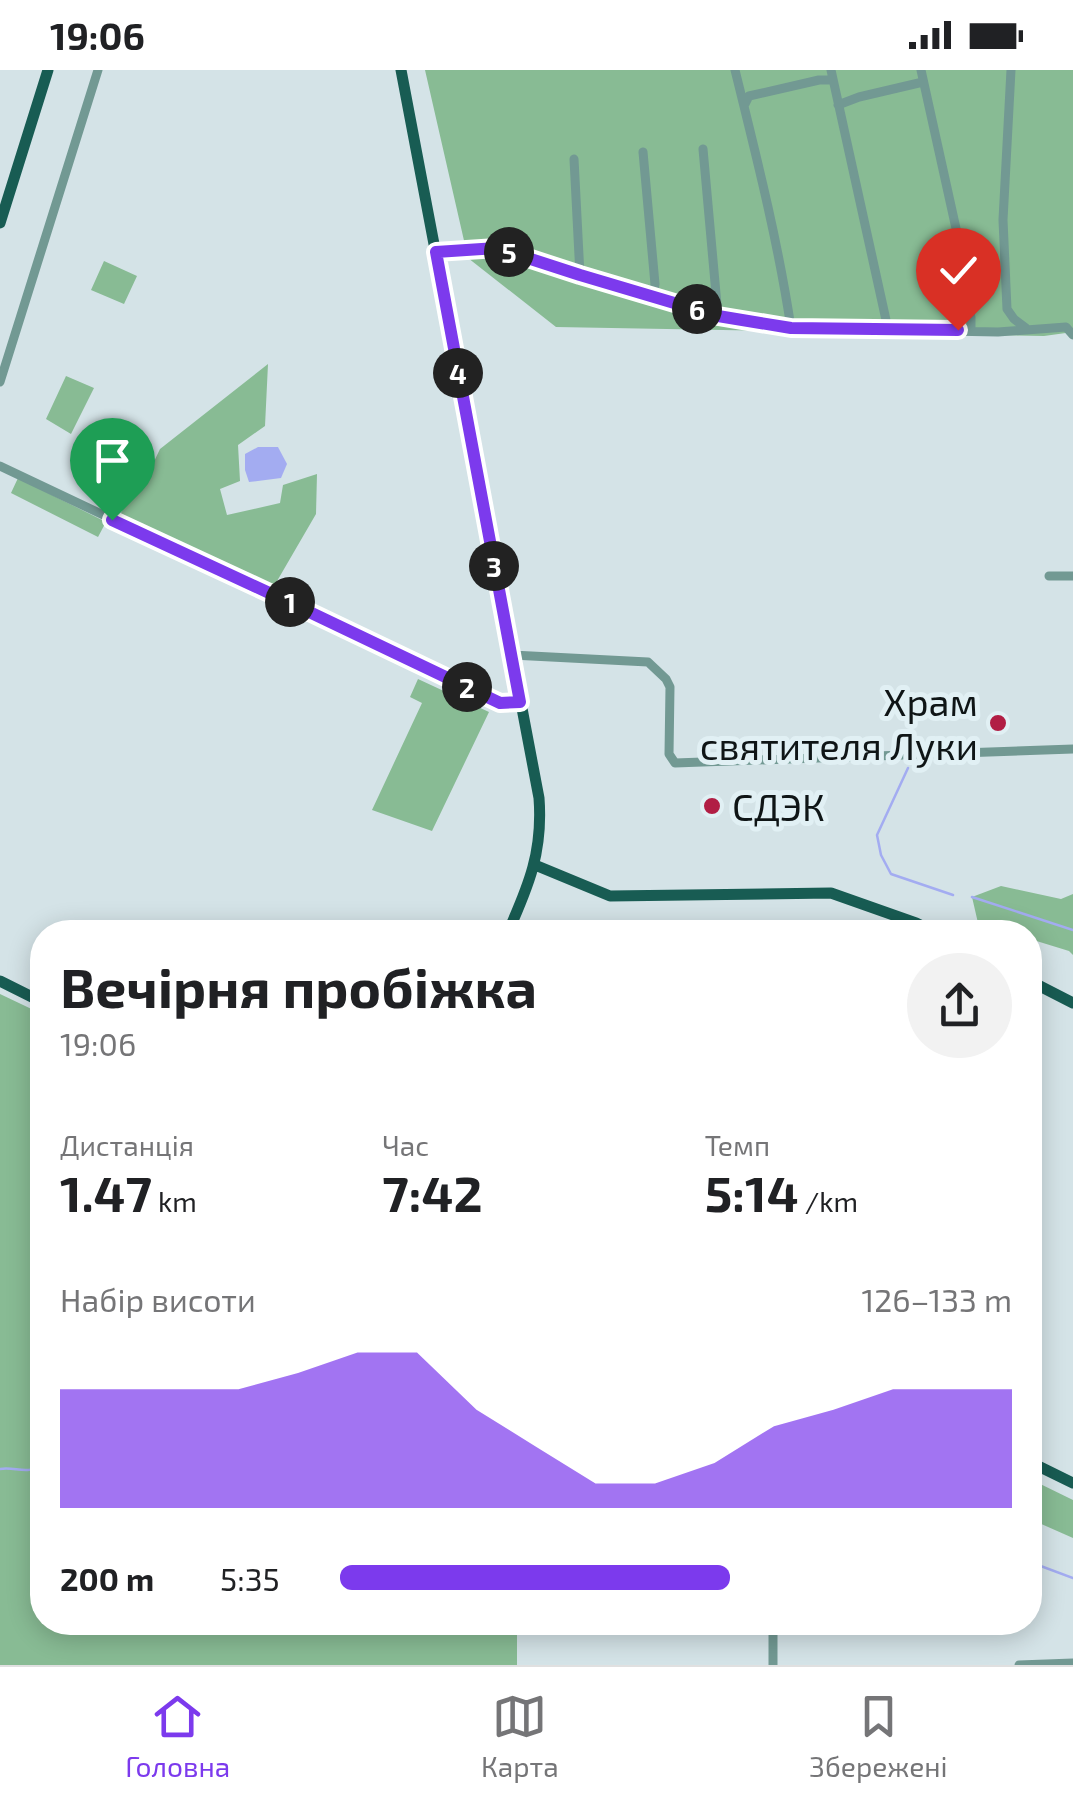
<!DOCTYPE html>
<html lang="uk">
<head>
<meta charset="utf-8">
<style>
  body { margin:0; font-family:"Exo 2",sans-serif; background:#f2f2f2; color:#202124; height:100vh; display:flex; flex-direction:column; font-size:38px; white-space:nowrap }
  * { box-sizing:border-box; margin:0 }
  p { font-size:32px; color:#757577 }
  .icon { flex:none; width:55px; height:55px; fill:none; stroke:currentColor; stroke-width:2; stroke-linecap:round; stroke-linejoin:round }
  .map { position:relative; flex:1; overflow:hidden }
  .side { position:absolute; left:30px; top:850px; width:1012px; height:715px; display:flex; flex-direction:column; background:#fff; border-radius:40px; box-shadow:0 5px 25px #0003 }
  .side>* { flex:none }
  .pin { position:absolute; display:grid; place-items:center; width:85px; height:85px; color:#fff; margin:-102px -42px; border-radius:50% 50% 50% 0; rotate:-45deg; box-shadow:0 0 10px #0007 }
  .pin .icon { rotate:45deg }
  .km { position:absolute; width:50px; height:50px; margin:-25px; border-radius:50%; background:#222; color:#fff; font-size:28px; line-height:50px; text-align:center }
  .round { display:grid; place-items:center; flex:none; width:105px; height:105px; border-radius:52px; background:#f2f2f2 }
  .summary { display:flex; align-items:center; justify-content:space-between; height:170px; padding:0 30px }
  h1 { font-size:55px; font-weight:700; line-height:75px }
  .metrics { display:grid; grid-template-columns:repeat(3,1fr); gap:15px; height:170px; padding:10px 30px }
  .metrics div { display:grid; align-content:center }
  .metrics b { font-size:50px; font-weight:700 }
  .metrics small { font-size:28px; font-weight:400 }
  .metrics p { font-size:28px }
  .chart { height:280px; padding:20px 30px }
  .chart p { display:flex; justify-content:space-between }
  .chart svg { width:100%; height:180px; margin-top:10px; fill:#7c3aed; opacity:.7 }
  ul { padding:0 30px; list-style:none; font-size:32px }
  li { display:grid; grid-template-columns:160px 120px 1fr; align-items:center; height:75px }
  li i { height:25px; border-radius:12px; background:#7c3aed }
  .status { display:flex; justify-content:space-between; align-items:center; height:70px; padding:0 50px; background:#fff; direction:ltr }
  .status svg { height:28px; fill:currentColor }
  .tab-bar { display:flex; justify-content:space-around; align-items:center; height:140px; border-top:2px solid #e0e0e0; background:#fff; font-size:28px; color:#757577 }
  .tab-bar a { display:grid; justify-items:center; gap:5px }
  .tab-bar .on { color:#7c3aed }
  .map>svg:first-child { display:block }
</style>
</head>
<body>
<div class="status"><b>19:06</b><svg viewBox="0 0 49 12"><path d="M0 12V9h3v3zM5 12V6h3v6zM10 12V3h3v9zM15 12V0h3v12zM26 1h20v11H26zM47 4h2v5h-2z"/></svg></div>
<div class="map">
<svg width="1073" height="1595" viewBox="0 0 1073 1595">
  <rect width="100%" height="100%" fill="#d4e3e7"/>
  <path fill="#88bb94" d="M 425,0 L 1073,0 L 1073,262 L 1044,266 L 556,257 L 468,188 Z
    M 104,191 L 137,206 L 124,234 L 91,220 Z
    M 268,294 L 265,356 L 238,375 L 240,411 L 220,419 L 227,445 L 280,433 L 283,415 L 317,404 L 316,444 L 273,518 L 120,445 L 139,407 L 148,404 L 160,379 Z
    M 66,306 L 94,318 L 71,364 L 46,349 Z
    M 18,408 L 106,452 L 98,467 L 11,423 Z
    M 418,609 L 489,642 L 432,761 L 372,740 L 422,633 L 410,627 Z
    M 1001,816 L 1061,829 L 1073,824 L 1073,885 L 1069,881 L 1030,869 L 1030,862 L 1009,862 L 978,853 L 972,827 Z
    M 0,924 L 42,944 L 42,1552 L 517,1553 L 517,1595 L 0,1595 Z
    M 1030,1409 L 1073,1430 L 1073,1468 L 1030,1449 Z"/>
  <path fill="#a3acf1" d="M 258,377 L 278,377 L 287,394 L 281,408 L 249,412 L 245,400 L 245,384 Z"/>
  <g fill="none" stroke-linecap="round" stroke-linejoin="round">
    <path stroke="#a3acf1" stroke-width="2.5" d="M 908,698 L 877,765 L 881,785 L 891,804 L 953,825
      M 972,827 L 1073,860
      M 0,1399 C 15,1396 28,1406 42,1394
      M 1030,1492 L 1073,1508"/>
    <path stroke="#729993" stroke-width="9" d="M 735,0 C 756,85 778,171 791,258
      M 831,0 L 888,259
      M 921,0 L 961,181 L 971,248 L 971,260
      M 1011,0 L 1003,150 L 1007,239 L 1014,249 L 1026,258
      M 745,34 L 749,26 L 819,10 L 833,10
      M 838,35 L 859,27 L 923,12
      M 703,79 L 718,246
      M 643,82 L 655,214 L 653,226
      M 574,89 L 580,205
      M 437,183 L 497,177 L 580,205 L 718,246 L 791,258 L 998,262 L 1066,257 L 1073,265
      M 0,312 L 98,0
      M 0,396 L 500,633 L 520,632
      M 1049,506 L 1073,506
      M 512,585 L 648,592 L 666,609 L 670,617 L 669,684 L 675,693 L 1073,679
      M 773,1552 L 773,1595
      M 1019,1595 L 1073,1593"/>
    <path stroke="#185c53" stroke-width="11" d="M 401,0 L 539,728 C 543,781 529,815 508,862
      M 0,153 L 48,0
      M 535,795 L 610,826 L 831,823 L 916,853 L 934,862
      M 0,911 L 42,932
      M 1030,911 L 1073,933
      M 1030,1392 L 1073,1413"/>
  </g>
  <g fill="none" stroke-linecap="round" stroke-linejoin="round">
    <defs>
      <path id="route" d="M 112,450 L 278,527 L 500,633 L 520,632 L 436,182 L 497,178 L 580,205 L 718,246 L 791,258 L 958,260"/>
    </defs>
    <use href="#route" stroke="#fff" stroke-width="20"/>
    <use href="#route" stroke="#7c3aed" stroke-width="12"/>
  </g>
  <g fill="#b11e44" stroke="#e1f0f4" stroke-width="4">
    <circle cx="998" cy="653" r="10"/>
    <circle cx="712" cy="736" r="10"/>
  </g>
  <g text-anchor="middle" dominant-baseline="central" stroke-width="10" stroke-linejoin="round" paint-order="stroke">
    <g font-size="38" fill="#0f1516" stroke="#e1f0f4" text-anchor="end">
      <text x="978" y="631">Храм<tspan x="978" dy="44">святителя Луки</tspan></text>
      <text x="732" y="736" text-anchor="start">СДЭК</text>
    </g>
  </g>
</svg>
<div class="pin" style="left:112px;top:450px;background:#1e9e55"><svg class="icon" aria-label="arrive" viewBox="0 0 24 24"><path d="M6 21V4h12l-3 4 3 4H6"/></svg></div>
<div class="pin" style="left:958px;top:260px;background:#d93025"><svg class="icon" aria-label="check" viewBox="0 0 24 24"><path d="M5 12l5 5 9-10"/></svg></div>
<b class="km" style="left:290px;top:532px">1</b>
<b class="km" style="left:467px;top:617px">2</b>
<b class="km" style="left:494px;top:496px">3</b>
<b class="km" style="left:458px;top:303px">4</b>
<b class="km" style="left:509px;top:182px">5</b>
<b class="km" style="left:697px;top:239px">6</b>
<section class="side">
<div class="summary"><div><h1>Вечірня пробіжка</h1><p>19:06</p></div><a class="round"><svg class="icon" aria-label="share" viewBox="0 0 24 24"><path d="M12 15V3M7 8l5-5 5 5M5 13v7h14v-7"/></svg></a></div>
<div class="metrics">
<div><p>Дистанція</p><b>1.47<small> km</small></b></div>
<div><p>Час</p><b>7:42</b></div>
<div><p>Темп</p><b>5:14<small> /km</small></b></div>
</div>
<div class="chart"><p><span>Набір висоти</span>126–133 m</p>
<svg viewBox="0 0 160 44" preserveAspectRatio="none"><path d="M0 44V15L10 15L20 15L30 15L40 11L50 6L60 6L70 20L80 29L90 38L100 38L110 33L120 24L130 20L140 15L150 15L160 15V44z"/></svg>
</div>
<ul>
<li><b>200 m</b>5:35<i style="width:58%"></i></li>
</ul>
</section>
</div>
<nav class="tab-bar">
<a class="on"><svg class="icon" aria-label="home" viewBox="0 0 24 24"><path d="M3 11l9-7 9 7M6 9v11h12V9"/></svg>Головна</a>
<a><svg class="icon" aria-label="map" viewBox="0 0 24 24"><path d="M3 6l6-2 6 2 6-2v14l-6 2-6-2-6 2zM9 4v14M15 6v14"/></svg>Карта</a>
<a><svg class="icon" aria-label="saved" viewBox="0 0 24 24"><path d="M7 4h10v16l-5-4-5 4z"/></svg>Збережені</a>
</nav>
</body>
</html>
